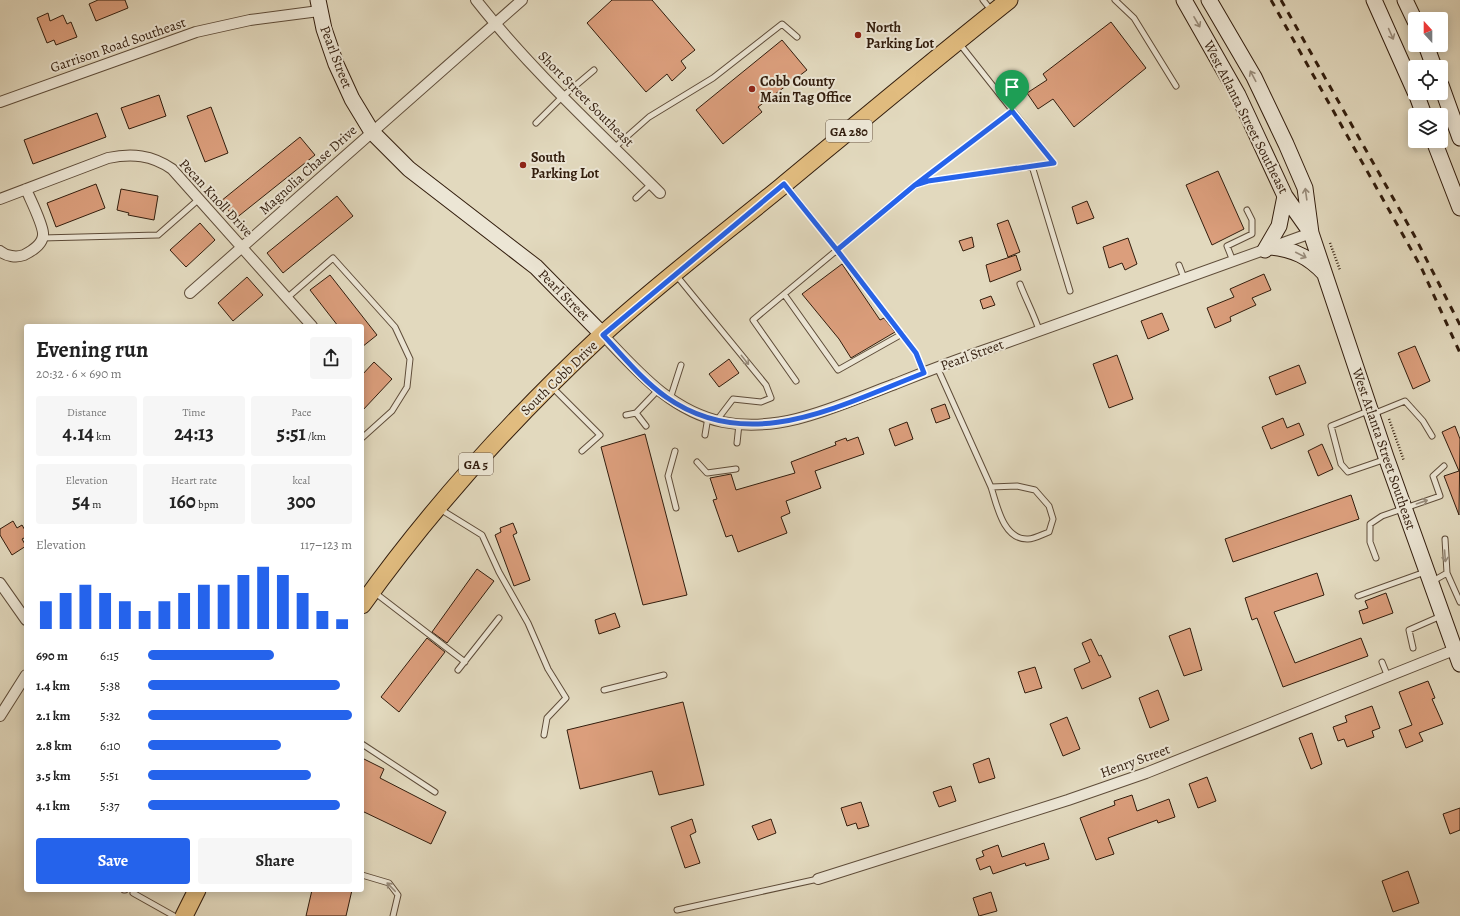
<!DOCTYPE html>
<html lang="en">
<head>
<meta charset="utf-8">
<style>
  body { margin:0; font-family:Alegreya,serif; background:#f6f6f6; color:#222; height:100vh; display:flex; flex-direction:column; font-size:15px; white-space:nowrap }
  * { box-sizing:border-box; margin:0 }
  p { font-size:13px; color:#767676 }
  .icon { flex:none; width:22px; height:22px; fill:none; stroke:currentColor; stroke-width:2; stroke-linecap:round; stroke-linejoin:round }
  .map { position:relative; flex:1; overflow:hidden }
  .details { position:absolute; left:24px; top:324px; width:340px; height:568px; display:flex; flex-direction:column; background:#fff; border-radius:4px; box-shadow:0 2px 10px #0003 }
  .details>* { flex:none }
  .needle { width:26px; rotate:339deg }
  .controls { position:absolute; left:1408px; top:12px; display:grid; gap:8px }
  .controls a { display:grid; place-items:center; width:40px; height:40px; border-radius:4px; background:#fff; box-shadow:0 2px 10px #0003; font-size:20px }
  .pin { position:absolute; display:grid; place-items:center; width:34px; height:34px; color:#fff; margin:-41px -17px; border-radius:50% 50% 50% 0; rotate:-45deg; box-shadow:0 0 4px #0007 }
  .pin .icon { rotate:45deg }
  .round { display:grid; place-items:center; flex:none; width:42px; height:42px; border-radius:4px; background:#f6f6f6 }
  .summary { display:flex; align-items:center; justify-content:space-between; height:68px; padding:0 12px }
  h1 { font-size:22px; font-weight:600; line-height:30px }
  .stats { display:grid; grid-template-columns:repeat(3,1fr); gap:6px; height:68px; padding:4px 12px }
  .stats div { display:grid; align-content:center; border-radius:4px; background:#f6f6f6; text-align:center }
  .stats b { font-size:20px; font-weight:600 }
  .stats small { font-size:11px; font-weight:400 }
  .stats p { font-size:11px }
  .chart { height:112px; padding:8px 12px }
  .chart p { display:flex; justify-content:space-between }
  .chart svg { width:100%; height:72px; margin-top:4px; stroke:#2563eb; stroke-width:6 }
  .action { display:flex; gap:8px; margin-top:auto; padding:8px 12px }
  .action a { flex:1; height:46px; border-radius:4px; background:#2563eb; color:#fff; font-size:16px; font-weight:600; line-height:46px; text-align:center }
  .action a+a { background:#f6f6f6; color:#222 }
  ul { padding:0 12px; list-style:none; font-size:13px }
  li { display:grid; grid-template-columns:64px 48px 1fr; align-items:center; height:30px }
  li i { height:10px; border-radius:5px; background:#2563eb }
  .map>svg:first-child { display:block }
</style>
</head>
<body>
<div class="map">
<svg width="1460" height="916" viewBox="0 0 1460 916">
  <rect width="100%" height="100%" fill="#e2d9be"/>
  <filter id="stains"><feTurbulence type="fractalNoise" baseFrequency=".005" numOctaves="4"/><feColorMatrix values="0 0 0 0 .2 0 0 0 0 .09 0 0 0 0 .02 0 0 0 .5 -.17"/></filter>
  <radialGradient id="worn" r=".72"><stop offset=".6" stop-color="#630" stop-opacity="0"/><stop offset="1" stop-color="#630" stop-opacity=".3"/></radialGradient>
  <path fill="#db9e7c" stroke="#321d0d" d="M 98,0 L 125,0 L 128,8 L 96,21 L 89,4 Z
    M 612,0 L 652,0 L 695,50 L 681,61 L 686,68 L 672,81 L 667,74 L 646,92 L 587,23 Z
    M 48,13 L 50,21 L 63,15 L 67,24 L 71,22 L 77,37 L 56,45 L 54,40 L 47,43 L 37,18 Z
    M 1111,22 L 1146,68 L 1074,127 L 1053,99 L 1038,109 L 1027,93 L 1047,80 L 1043,74 Z
    M 782,40 L 807,70 L 758,107 L 762,112 L 723,144 L 696,110 Z
    M 159,95 L 166,116 L 129,129 L 121,108 Z
    M 211,107 L 228,153 L 205,162 L 187,116 Z
    M 97,113 L 106,137 L 33,164 L 24,140 Z
    M 300,137 L 315,155 L 235,219 L 221,201 Z
    M 1218,171 L 1244,229 L 1212,245 L 1186,185 Z
    M 96,184 L 105,208 L 56,227 L 47,203 Z
    M 121,189 L 158,196 L 154,220 L 128,215 L 129,213 L 117,210 Z
    M 337,196 L 353,216 L 283,273 L 267,253 Z
    M 1087,201 L 1094,218 L 1077,224 L 1072,207 Z
    M 1008,220 L 1020,252 L 1008,257 L 997,224 Z
    M 200,223 L 215,240 L 186,267 L 170,250 Z
    M 972,237 L 974,247 L 963,251 L 959,241 Z
    M 1128,238 L 1137,264 L 1125,270 L 1122,263 L 1109,268 L 1103,247 Z
    M 1016,255 L 1021,270 L 990,282 L 986,265 Z
    M 842,264 L 880,320 L 884,318 L 895,332 L 851,358 L 839,339 L 802,294 Z
    M 1264,274 L 1271,290 L 1252,298 L 1256,305 L 1230,317 L 1231,321 L 1215,328 L 1207,308 L 1234,297 L 1230,289 Z
    M 330,275 L 377,335 L 362,347 L 362,326 L 338,326 L 310,290 Z
    M 247,277 L 263,295 L 233,321 L 218,303 Z
    M 991,296 L 995,305 L 983,309 L 980,300 Z
    M 1162,313 L 1169,330 L 1148,339 L 1141,321 Z
    M 1415,346 L 1430,381 L 1413,389 L 1398,353 Z
    M 1117,355 L 1133,399 L 1109,408 L 1093,364 Z
    M 729,359 L 739,373 L 719,387 L 709,374 Z
    M 374,362 L 392,379 L 362,411 L 362,375 Z
    M 1299,365 L 1306,383 L 1276,395 L 1269,377 Z
    M 945,404 L 950,418 L 936,423 L 931,409 Z
    M 1283,418 L 1287,428 L 1299,423 L 1304,435 L 1271,449 L 1262,427 Z
    M 907,422 L 913,439 L 895,446 L 889,429 Z
    M 1455,426 L 1460,439 L 1459,515 L 1444,476 L 1459,471 L 1442,432 Z
    M 645,434 L 687,595 L 643,605 L 601,447 Z
    M 858,437 L 864,454 L 815,471 L 821,488 L 786,501 L 790,513 L 781,517 L 787,533 L 738,552 L 732,535 L 726,537 L 713,500 L 717,499 L 710,478 L 731,474 L 736,490 L 795,473 L 791,462 L 836,445 L 835,442 L 846,438 L 847,441 Z
    M 1322,444 L 1333,469 L 1318,476 L 1308,451 Z
    M 1351,495 L 1359,519 L 1233,562 L 1225,539 Z
    M 13,521 L 17,528 L 22,525 L 26,532 L 26,537 L 22,539 L 26,546 L 12,555 L 0,535 L 0,529 Z
    M 513,523 L 517,533 L 513,535 L 530,580 L 514,586 L 495,535 L 501,532 L 500,528 Z
    M 477,569 L 494,581 L 447,643 L 432,632 Z
    M 1317,573 L 1324,595 L 1274,612 L 1295,663 L 1361,638 L 1368,656 L 1283,687 L 1257,618 L 1252,620 L 1245,598 Z
    M 1386,593 L 1393,613 L 1363,624 L 1359,611 L 1368,608 L 1365,601 Z
    M 615,613 L 620,627 L 599,634 L 595,620 Z
    M 1190,628 L 1202,670 L 1184,676 L 1169,636 Z
    M 427,638 L 445,652 L 399,712 L 381,697 Z
    M 1091,639 L 1099,656 L 1101,655 L 1111,677 L 1082,689 L 1074,669 L 1090,662 L 1082,643 Z
    M 1035,667 L 1042,688 L 1025,693 L 1018,672 Z
    M 1428,681 L 1435,698 L 1432,699 L 1443,724 L 1419,733 L 1423,741 L 1406,748 L 1399,730 L 1412,725 L 1399,692 Z
    M 1158,690 L 1169,720 L 1150,728 L 1139,698 Z
    M 683,702 L 704,785 L 659,795 L 652,771 L 580,789 L 567,730 Z
    M 1372,706 L 1380,728 L 1372,731 L 1374,737 L 1347,747 L 1344,739 L 1338,741 L 1333,727 L 1347,722 L 1345,716 Z
    M 1067,717 L 1080,749 L 1063,756 L 1050,724 Z
    M 1312,733 L 1322,764 L 1311,769 L 1299,738 Z
    M 362,758 L 384,769 L 380,778 L 446,812 L 431,844 L 362,811 Z
    M 989,758 L 995,778 L 979,783 L 973,764 Z
    M 1207,777 L 1216,801 L 1198,808 L 1189,784 Z
    M 951,786 L 956,801 L 939,807 L 933,792 Z
    M 1132,795 L 1137,811 L 1169,799 L 1175,817 L 1158,823 L 1157,820 L 1108,838 L 1114,854 L 1096,860 L 1080,818 L 1115,805 L 1114,801 Z
    M 861,802 L 869,826 L 858,829 L 856,823 L 847,826 L 841,808 Z
    M 1460,808 L 1460,830 L 1450,834 L 1443,814 Z
    M 692,819 L 696,832 L 690,835 L 700,863 L 685,868 L 671,827 Z
    M 771,819 L 776,833 L 758,840 L 752,826 Z
    M 1044,843 L 1049,859 L 1026,866 L 1025,863 L 993,874 L 990,866 L 980,870 L 976,859 L 984,856 L 982,851 L 998,845 L 1002,857 Z
    M 1408,871 L 1419,903 L 1393,912 L 1382,881 Z
    M 312,890 L 352,890 L 346,916 L 306,916 Z
    M 991,892 L 997,911 L 979,916 L 973,898 Z"/>
  <g fill="none" stroke-linecap="round" stroke-linejoin="round">
    <defs>
      <path id="lane" d="M 983,0 L 991,10
        M 1115,0 L 1134,18 L 1176,86
        M 959,43 L 1054,163
        M 536,123 L 562,97 L 594,70
        M 614,148 L 649,117 L 713,78 L 782,24 L 797,37
        M 1032,166 L 1070,291
        M 919,182 L 1012,111
        M 786,186 L 837,250 L 916,353 L 924,373
        M 636,198 L 651,184
        M 42,238 L 158,235 L 199,199
        M 1233,261 L 1227,246 L 1252,234 L 1252,220 L 1247,210
        M 1179,265 L 1184,278
        M 676,275 L 766,385 L 771,398 L 761,402 L 733,399 L 717,420
        M 1020,284 C 1026,300 1034,314 1039,330
        M 784,294 L 838,370 L 902,334
        M 287,298 L 333,258 L 395,327 L 410,359 L 407,387 L 392,411 L 362,438
        M 937,367 L 991,487 C 997,505 1003,540 1028,539 C 1035,539 1043,534 1049,532 L 1053,519 L 1049,506 L 1035,490 L 1017,486 L 991,487
        M 796,381 L 753,320 L 915,185 L 928,181 L 1054,163
        M 551,386 L 600,435 L 582,451
        M 670,399 L 681,365
        M 1368,411 L 1331,426 L 1341,464 L 1348,472 L 1386,459
        M 636,413 L 646,426
        M 1373,414 L 1405,401 L 1423,421 L 1432,436
        M 626,415 L 636,413 L 658,390
        M 705,435 L 708,417
        M 737,443 L 739,424
        M 675,451 L 668,476 L 676,508
        M 697,462 L 707,473 L 736,469
        M 440,509 L 482,535 L 499,572 L 528,623 L 548,669 L 566,698 L 547,718 L 544,735
        M 1445,539 L 1447,573 L 1460,602
        M 1376,558 L 1370,542 L 1370,524 L 1382,516 L 1440,496 L 1433,476 L 1444,466
        M 1433,581 L 1447,573
        M 374,592 L 465,662
        M 1358,596 L 1425,572
        M 1413,648 L 1409,630 L 1441,616
        M 1382,662 L 1388,677
        M 458,670 L 499,618
        M 604,690 L 664,675
        M 362,744 L 435,792
        M 362,875 L 389,883 L 398,895 L 393,916
        M 124,890 L 125,890
        M 133,893 L 174,916
        M 677,910 L 818,879"/>
      <path id="street" d="M 476,0 C 531,70 597,130 660,193
        M 0,102 L 196,32 L 250,20 L 319,11
        M 0,199 L 108,158 C 132,153 152,155 172,169 L 312,326
        M 0,251 C 6,256 16,258 24,255 C 32,251 44,243 43,233 C 42,222 30,199 26,189
        M 190,293 L 522,0
        M 603,335 C 638,372 671,411 723,422 C 783,434 841,404 895,384 C 932,369 970,355 1008,342 C 1109,305 1210,270 1311,233
        M 0,583 L 26,620
        M 0,716 L 26,675
        M 818,879 L 1068,800 L 1146,773 L 1454,650"/>
      <path id="secondary" d="M 318,0 L 324,29 L 336,64 L 352,99 L 372,132 L 409,169 L 536,267 L 603,335
        M 1184,0 L 1238,95 L 1285,196 L 1309,230
        M 1209,0 L 1254,77 L 1286,144 L 1305,188 L 1311,233 L 1386,457 L 1460,664
        M 1374,0 L 1415,92
        M 1405,0 L 1415,21
        M 1426,45 L 1434,67
        M 1441,85 L 1460,138
        M 1416,93 L 1424,115
        M 1434,141 L 1460,208
        M 1271,247 C 1293,249 1309,257 1324,273
        M 1265,250 L 1279,226 L 1285,196"/>
      <path id="primary" d="M 362,605 C 432,507 514,417 602,335 C 659,283 721,236 781,187 C 857,124 932,61 1009,0
        M 184,916 L 197,890"/>
    </defs>
    <use href="#lane" stroke="#5e4c39" stroke-width="7"/>
    <use href="#street" stroke="#5e4c39" stroke-width="12"/>
    <use href="#secondary" stroke="#321d0d" stroke-width="17"/>
    <use href="#primary" stroke="#321d0d" stroke-width="19"/>
    <path stroke="#321d0d" stroke-width="2.5" stroke-dasharray="1 2" stroke-linecap="butt" d="M 1330,243 L 1340,270
      M 1389,419 L 1404,461"/>
    <use href="#lane" stroke="#ece6d5" stroke-width="5"/>
    <use href="#street" stroke="#ece6d5" stroke-width="10"/>
    <use href="#secondary" stroke="#ece6d5" stroke-width="15"/>
    <use href="#primary" stroke="#e1bc7f" stroke-width="17"/>
    <path stroke="#321d0d" stroke-width="3" stroke-dasharray="7 7" stroke-linecap="butt" d="M 1271,0 L 1421,267 L 1460,353
      M 1281,0 L 1414,235 L 1460,325"/>
  </g>
  <defs><path id="oneway-shaft" d="M-6 0H5M1.5-3L5.5 0L1.5 3" fill="none" stroke-width="1.6" stroke-linecap="round" stroke-linejoin="round"/></defs>
  <g stroke="#988c7b">
    <use href="#oneway-shaft" transform="translate(1197 22) rotate(60)"/>
    <use href="#oneway-shaft" transform="translate(1391 34) rotate(66)"/>
    <use href="#oneway-shaft" transform="translate(1253 76) rotate(-118)"/>
    <use href="#oneway-shaft" transform="translate(1306 194) rotate(-98)"/>
    <use href="#oneway-shaft" transform="translate(1301 255) rotate(27)"/>
    <use href="#oneway-shaft" transform="translate(745 360) rotate(51)"/>
    <use href="#oneway-shaft" transform="translate(1422 502) rotate(-19)"/>
    <use href="#oneway-shaft" transform="translate(1445 556) rotate(86)"/>
    <use href="#oneway-shaft" transform="translate(391 887) rotate(-134)"/>
  </g>
  <g fill="none" stroke-linecap="round" stroke-linejoin="round">
    <defs>
      <path id="route" d="M 1012,111 L 915,185 L 837,250 L 784,184 L 603,335 C 623,356 642,380 666,397 C 750,456 840,405 924,373 L 916,353 L 837,250 L 915,185 L 928,181 L 1054,163 L 1012,111"/>
    </defs>
    <use href="#route" stroke="#fff" stroke-width="8"/>
    <use href="#route" stroke="#2563eb" stroke-width="5"/>
  </g>
  <g fill="#8f2418" stroke="#ece6d5" stroke-width="1.5">
    <circle cx="858" cy="35" r="4"/>
    <circle cx="752" cy="89" r="4"/>
    <circle cx="523" cy="165" r="4"/>
  </g>
  <g text-anchor="middle" dominant-baseline="central" stroke-width="4" stroke-linejoin="round" paint-order="stroke">
    <g fill="#ece6d5" stroke="#6a5949" stroke-width="1">
      <rect x="826" y="120" width="46" height="22" rx="3"/>
      <rect x="459" y="453" width="34" height="22" rx="3"/>
    </g>
    <g font-size="13" font-weight="bold" fill="#321d0d">
      <text x="849" y="131">GA 280</text>
      <text x="476" y="464">GA 5</text>
    </g>
    <g font-size="14" font-weight="bold" fill="#321d0d" stroke="#ece6d5" text-anchor="start">
      <text x="866" y="27">North<tspan x="866" dy="16">Parking Lot</tspan></text>
      <text x="760" y="81">Cobb County<tspan x="760" dy="16">Main Tag Office</tspan></text>
      <text x="531" y="157">South<tspan x="531" dy="16">Parking Lot</tspan></text>
    </g>
    <g font-size="14" fill="#321d0d" stroke="#ece6d5">
      <text transform="translate(118 45) rotate(-19)">Garrison Road Southeast</text>
      <text transform="translate(336 57) rotate(69)">Pearl Street</text>
      <text transform="translate(586 99) rotate(45)">Short Street Southeast</text>
      <text transform="translate(1246 117) rotate(63)">West Atlanta Street Southeast</text>
      <text transform="translate(308 170) rotate(-42)">Magnolia Chase Drive</text>
      <text transform="translate(216 198) rotate(47)">Pecan Knoll Drive</text>
      <text transform="translate(564 295) rotate(45)">Pearl Street</text>
      <text transform="translate(972 355) rotate(-20)">Pearl Street</text>
      <text transform="translate(559 378) rotate(-44)">South Cobb Drive</text>
      <text transform="translate(1384 449) rotate(71)">West Atlanta Street Southeast</text>
      <text transform="translate(1135 761) rotate(-20)">Henry Street</text>
    </g>
  </g>
  <rect width="100%" height="100%" filter="url(#stains)"/>
  <rect width="100%" height="100%" fill="url(#worn)"/>
</svg>
<div class="controls">
<a><svg class="needle" viewBox="-14 -14 28 28"><path d="M0-13l5 13h-10z" fill="#e53935"/><path d="M0 13l5-13h-10z" fill="#767676"/></svg></a>
<a><svg class="icon" aria-label="locate" viewBox="0 0 24 24"><circle cx="12" cy="12" r="6"/><path d="M12 2v4M12 18v4M2 12h4M18 12h4"/></svg></a>
<a><svg class="icon" aria-label="layers" viewBox="0 0 24 24"><path d="M12 4l9 5-9 5-9-5zM3 14l9 5 9-5"/></svg></a>
</div>
<div class="pin" style="left:1012px;top:111px;background:#1e9e55"><svg class="icon" aria-label="arrive" viewBox="0 0 24 24"><path d="M6 21V4h12l-3 4 3 4H6"/></svg></div>
<section class="details">
<div class="summary"><div><h1>Evening run</h1><p>20:32 · 6 × 690 m</p></div><a class="round"><svg class="icon" aria-label="share" viewBox="0 0 24 24"><path d="M12 15V3M7 8l5-5 5 5M5 13v7h14v-7"/></svg></a></div>
<div class="stats">
<div><p>Distance</p><b>4.14<small> km</small></b></div>
<div><p>Time</p><b>24:13</b></div>
<div><p>Pace</p><b>5:51<small> /km</small></b></div>
</div>
<div class="stats">
<div><p>Elevation</p><b>54<small> m</small></b></div>
<div><p>Heart rate</p><b>160<small> bpm</small></b></div>
<div><p>kcal</p><b>300</b></div>
</div>
<div class="chart"><p><span>Elevation</span>117–123 m</p>
<svg viewBox="0 0 160 44" preserveAspectRatio="none"><path d="M5 44V27M15 44V22M25 44V17M35 44V22M45 44V27M55 44V33M65 44V27M75 44V22M85 44V17M95 44V17M105 44V11M115 44V6M125 44V11M135 44V22M145 44V33M155 44V38"/></svg>
</div>
<ul>
<li><b>690 m</b>6:15<i style="width:62%"></i></li>
<li><b>1.4 km</b>5:38<i style="width:94%"></i></li>
<li><b>2.1 km</b>5:32<i style="width:100%"></i></li>
<li><b>2.8 km</b>6:10<i style="width:65%"></i></li>
<li><b>3.5 km</b>5:51<i style="width:80%"></i></li>
<li><b>4.1 km</b>5:37<i style="width:94%"></i></li>
</ul>
<div class="action"><a>Save</a><a>Share</a></div>
</section>
</div>
</body>
</html>
